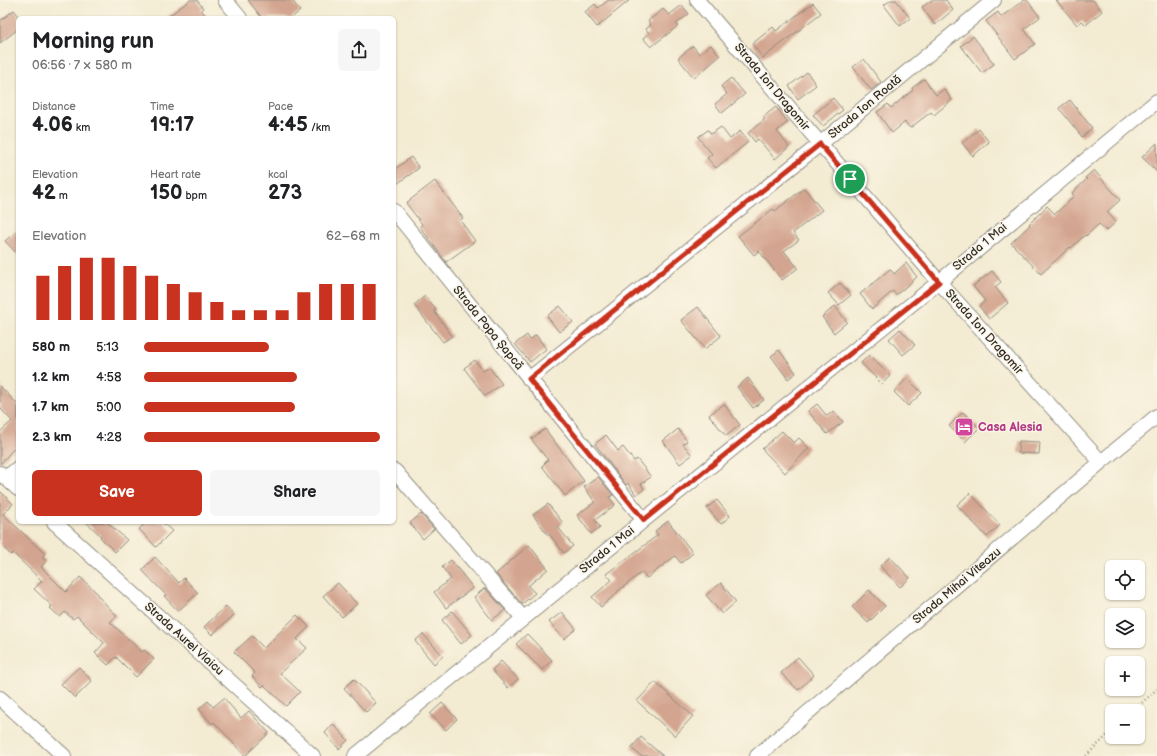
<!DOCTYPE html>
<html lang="en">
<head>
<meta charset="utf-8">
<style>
  body { margin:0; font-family:"Balsamiq Sans",sans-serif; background:#f6f6f6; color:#202124; height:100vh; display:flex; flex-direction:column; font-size:15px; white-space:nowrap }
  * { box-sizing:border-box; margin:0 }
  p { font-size:13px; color:#757577 }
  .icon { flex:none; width:22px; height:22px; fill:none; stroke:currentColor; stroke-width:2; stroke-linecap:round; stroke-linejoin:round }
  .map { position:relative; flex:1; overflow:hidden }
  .panel { position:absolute; left:16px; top:16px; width:380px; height:508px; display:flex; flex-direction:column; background:#fff; border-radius:6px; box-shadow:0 1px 3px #0004 }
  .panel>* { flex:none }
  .controls { position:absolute; left:1105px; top:560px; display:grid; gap:8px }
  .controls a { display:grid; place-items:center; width:40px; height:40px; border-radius:6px; background:#fff; box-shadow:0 1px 3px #0004; font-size:20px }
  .pin { position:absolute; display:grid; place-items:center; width:34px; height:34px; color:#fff; margin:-17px; border:2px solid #fff; border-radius:50%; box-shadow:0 1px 4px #0007 }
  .round { display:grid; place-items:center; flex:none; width:42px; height:42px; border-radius:6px; background:#f6f6f6 }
  .overview { display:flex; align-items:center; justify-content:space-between; height:68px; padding:0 16px }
  h1 { font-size:22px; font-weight:800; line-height:30px }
  .metrics { display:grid; grid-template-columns:repeat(3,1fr); gap:6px; height:68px; padding:4px 16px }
  .metrics div { display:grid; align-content:center }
  .metrics b { font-size:20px; font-weight:800 }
  .metrics small { font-size:11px; font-weight:400 }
  .metrics p { font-size:11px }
  .chart { height:112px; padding:8px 16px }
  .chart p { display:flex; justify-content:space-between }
  .chart svg { width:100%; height:72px; margin-top:4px; stroke:#c8321e; stroke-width:6 }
  .primary-button { display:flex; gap:8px; margin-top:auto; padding:8px 16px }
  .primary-button a { flex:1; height:46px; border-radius:6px; background:#c8321e; color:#fff; font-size:16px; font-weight:800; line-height:46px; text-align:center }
  .primary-button a+a { background:#f6f6f6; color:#202124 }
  ul { padding:0 16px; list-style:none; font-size:13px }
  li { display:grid; grid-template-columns:64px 48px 1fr; align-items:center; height:30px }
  li i { height:10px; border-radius:5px; background:#c8321e }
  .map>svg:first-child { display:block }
</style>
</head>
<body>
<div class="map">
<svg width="1157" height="756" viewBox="0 0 1157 756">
  <rect width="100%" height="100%" fill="#fcf5e5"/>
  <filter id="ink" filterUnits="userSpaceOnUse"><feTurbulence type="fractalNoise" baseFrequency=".025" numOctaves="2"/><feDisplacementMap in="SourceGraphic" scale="8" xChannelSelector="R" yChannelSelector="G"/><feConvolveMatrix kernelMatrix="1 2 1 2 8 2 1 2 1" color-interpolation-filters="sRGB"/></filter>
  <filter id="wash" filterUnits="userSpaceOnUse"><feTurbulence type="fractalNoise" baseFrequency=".012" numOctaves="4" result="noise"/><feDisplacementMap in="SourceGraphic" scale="16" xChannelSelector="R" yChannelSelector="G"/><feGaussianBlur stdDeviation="0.9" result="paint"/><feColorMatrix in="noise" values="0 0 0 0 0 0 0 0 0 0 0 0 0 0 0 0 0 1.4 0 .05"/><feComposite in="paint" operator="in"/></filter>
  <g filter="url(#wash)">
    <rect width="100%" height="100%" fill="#f3ebd2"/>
    <g id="blocks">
      <path fill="#d3a48f" d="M 190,0 L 197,0 L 203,8 L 201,10 L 208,18 L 166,18 Z
        M 248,0 L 292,0 L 300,11 L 291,18 L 262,18 Z
        M 609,0 L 630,0 L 597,27 L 585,12 L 595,4 L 598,8 Z
        M 891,0 L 896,0 L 910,18 L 900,26 L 884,5 Z
        M 932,0 L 946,0 L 953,10 L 935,25 L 922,7 Z
        M 1024,0 L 1027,0 L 1040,17 L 1024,29 L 1035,44 L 1015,59 L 986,21 L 998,12 L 1001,17 Z
        M 1056,0 L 1093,0 L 1102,11 L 1086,25 L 1082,21 L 1077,25 Z
        M 813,3 L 821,13 L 763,58 L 752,44 L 773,27 L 776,31 Z
        M 682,5 L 689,14 L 676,24 L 678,26 L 651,47 L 643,38 L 649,33 L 646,29 L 651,25 L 648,21 L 663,9 L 669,15 Z
        M 14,10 L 18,15 L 18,29 L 0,43 L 0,21 Z
        M 973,36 L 994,64 L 982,73 L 961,46 Z
        M 711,45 L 720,56 L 694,78 L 678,58 L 693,46 L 699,54 Z
        M 864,59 L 881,82 L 871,90 L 853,67 Z
        M 807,72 L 816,85 L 798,99 L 789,86 Z
        M 731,78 L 745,94 L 722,113 L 715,104 L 727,94 L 721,86 Z
        M 924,79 L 936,95 L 944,89 L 952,100 L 934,115 L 931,112 L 910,128 L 905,122 L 892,133 L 877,112 L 888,104 L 891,108 L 913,90 L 912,88 Z
        M 833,98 L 843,110 L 823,126 L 813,115 Z
        M 1070,100 L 1092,128 L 1082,137 L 1059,108 Z
        M 776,107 L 788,122 L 777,131 L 789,147 L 775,159 L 758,139 L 755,142 L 748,133 L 765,119 L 763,117 Z
        M 721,127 L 730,139 L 740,131 L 748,142 L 716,168 L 707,158 L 712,154 L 698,137 L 708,130 L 711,134 Z
        M 979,129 L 989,142 L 973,156 L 962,143 Z
        M 1157,143 L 1157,172 L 1142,157 Z
        M 411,157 L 419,168 L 394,186 L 394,170 Z
        M 1094,170 L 1120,200 L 1107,212 L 1116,222 L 1106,231 L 1099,224 L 1086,236 L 1085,235 L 1071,248 L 1070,247 L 1041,274 L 1011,243 L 1030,225 L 1029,224 L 1047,206 L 1055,214 L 1074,196 L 1072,193 L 1087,179 L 1085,178 Z
        M 435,181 L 463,218 L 460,220 L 475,241 L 446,262 L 420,227 L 422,224 L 406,203 Z
        M 804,188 L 822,210 L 793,233 L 799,240 L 784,251 L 798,268 L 782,280 L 759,251 L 754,255 L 738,236 L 773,209 L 775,211 Z
        M 18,230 L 18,255 L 5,241 Z
        M 906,263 L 917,277 L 896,295 L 893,291 L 872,309 L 860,294 L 890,269 L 894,274 Z
        M 992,271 L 1001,282 L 995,287 L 1008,303 L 989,319 L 979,306 L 985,301 L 973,286 Z
        M 840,283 L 851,295 L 839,305 L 828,293 Z
        M 425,296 L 436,310 L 434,311 L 452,336 L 443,342 L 414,305 Z
        M 560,306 L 573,322 L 559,332 L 547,316 Z
        M 835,306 L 847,322 L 834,333 L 822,317 Z
        M 698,307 L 721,336 L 705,349 L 681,320 Z
        M 900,329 L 915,345 L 903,355 L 889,339 Z
        M 527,335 L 530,340 L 536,335 L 546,349 L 530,362 L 515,344 Z
        M 779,350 L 796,373 L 788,379 L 771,356 Z
        M 869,355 L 890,376 L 882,384 L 861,363 Z
        M 475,360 L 483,371 L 489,367 L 502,384 L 485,396 L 464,368 Z
        M 748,378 L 764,400 L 753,408 L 737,387 Z
        M 907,378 L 922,393 L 908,406 L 894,392 Z
        M 0,386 L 18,405 L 18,444 L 0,464 L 0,432 L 12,421 L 0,408 Z
        M 724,404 L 740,425 L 726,436 L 709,415 Z
        M 817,404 L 827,416 L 834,411 L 843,422 L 827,434 L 808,411 Z
        M 963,412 L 979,428 L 965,442 L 949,426 Z
        M 545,429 L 584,481 L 565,496 L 542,466 L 548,460 L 531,439 Z
        M 678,429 L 687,441 L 683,444 L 692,455 L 680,464 L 663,441 Z
        M 782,431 L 794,443 L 799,438 L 809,448 L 785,473 L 762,449 Z
        M 606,435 L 618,451 L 623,447 L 634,461 L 637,459 L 651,477 L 641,484 L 644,489 L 636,495 L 628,483 L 626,485 L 595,444 Z
        M 1019,441 L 1040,442 L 1039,454 L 1018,453 Z
        M 598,477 L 613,495 L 609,497 L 615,505 L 595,520 L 600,527 L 591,534 L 577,515 L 595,502 L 584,487 Z
        M 0,491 L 13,504 L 3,514 L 45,554 L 42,557 L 46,561 L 41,567 L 66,592 L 80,577 L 98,594 L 97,595 L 117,616 L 110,622 L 142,652 L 144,650 L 154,659 L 136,677 L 116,657 L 108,665 L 95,653 L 104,643 L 77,616 L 73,619 L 65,612 L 60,617 L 50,608 L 52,606 L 34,589 L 42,581 L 13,553 L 11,555 L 0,544 Z
        M 970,493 L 1000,525 L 987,537 L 957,505 Z
        M 717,500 L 730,516 L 721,524 L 707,508 Z
        M 548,504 L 563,523 L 558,527 L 573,546 L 564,553 L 549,534 L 548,535 L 533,515 Z
        M 421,514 L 434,529 L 423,539 L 410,523 Z
        M 668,521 L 693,553 L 681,563 L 675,556 L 647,578 L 642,572 L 617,592 L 617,593 L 601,607 L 592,597 L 612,580 L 606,574 L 658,535 L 655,531 Z
        M 86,522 L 107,522 L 127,540 L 115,552 L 100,537 L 101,536 Z
        M 147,522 L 162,522 L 172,531 L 156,547 L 139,529 Z
        M 529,545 L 548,569 L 528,586 L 535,593 L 522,604 L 496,574 Z
        M 155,557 L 179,583 L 184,578 L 198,593 L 178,611 L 164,596 L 166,595 L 142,570 Z
        M 890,557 L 910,578 L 900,587 L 880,566 Z
        M 451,560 L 473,588 L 446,608 L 434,592 L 451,579 L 442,567 Z
        M 338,583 L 357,604 L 342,617 L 323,596 Z
        M 721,583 L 736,602 L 722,614 L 706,595 Z
        M 485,588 L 505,610 L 492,620 L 474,597 Z
        M 869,590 L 885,606 L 868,623 L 852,607 Z
        M 226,606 L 234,615 L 212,635 L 204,627 Z
        M 452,611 L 472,635 L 461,644 L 442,620 Z
        M 562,612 L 576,629 L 564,639 L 549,622 Z
        M 297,615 L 309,627 L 297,639 L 307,648 L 280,673 L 300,692 L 286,706 L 264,685 L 262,687 L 252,676 L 255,673 L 234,652 L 252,636 L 264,648 Z
        M 423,634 L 443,656 L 434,664 L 415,641 Z
        M 527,634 L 552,660 L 542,670 L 516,644 Z
        M 798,657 L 814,675 L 798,690 L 781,673 Z
        M 501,661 L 518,679 L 508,688 L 492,670 Z
        M 79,667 L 92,681 L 75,698 L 61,684 Z
        M 354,679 L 376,703 L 366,712 L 344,688 Z
        M 655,682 L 693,716 L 675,736 L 637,701 Z
        M 224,698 L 241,718 L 249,711 L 269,733 L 245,756 L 214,722 L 212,724 L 199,709 L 208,701 L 213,707 Z
        M 442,703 L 457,719 L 446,730 L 430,714 Z
        M 333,724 L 348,740 L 339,749 L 325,733 Z
        M 641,737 L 663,756 L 641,756 L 631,748 Z"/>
    </g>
  </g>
  <g filter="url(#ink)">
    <use href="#blocks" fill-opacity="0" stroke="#8f8b7e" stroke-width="1"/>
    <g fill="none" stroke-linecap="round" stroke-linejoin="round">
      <defs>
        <path id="street" d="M 225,0 L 240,18
          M 697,0 L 939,282 L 1101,462
          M 394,211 L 644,520
          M 529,379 L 820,144 L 994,0
          M 395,471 L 523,618
          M 0,473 L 18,489
          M 6,478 L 18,468
          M 54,522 L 313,756
          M 0,698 L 64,756
          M 355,756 L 644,520 L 939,282 L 1157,101
          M 757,756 L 1101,462 L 1157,416"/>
      </defs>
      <use href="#street" stroke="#8f8b7e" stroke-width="16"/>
      <path stroke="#8f8b7e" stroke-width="2.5" stroke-dasharray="1 3" stroke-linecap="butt" d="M 1133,711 L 1157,689
        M 1086,756 L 1112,731"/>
      <use href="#street" stroke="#fff" stroke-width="14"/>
    </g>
  </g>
  <g fill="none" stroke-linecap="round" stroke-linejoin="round" filter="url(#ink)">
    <defs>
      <path id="route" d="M 820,144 L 939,282 L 644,520 L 529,379 Z"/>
    </defs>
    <use href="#route" stroke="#fff" stroke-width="8"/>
    <use href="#route" stroke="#c8321e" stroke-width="5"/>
  </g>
  <defs>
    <symbol id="hotel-square" viewBox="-11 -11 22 22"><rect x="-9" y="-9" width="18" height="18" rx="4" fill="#d1479c" stroke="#fcf5e5"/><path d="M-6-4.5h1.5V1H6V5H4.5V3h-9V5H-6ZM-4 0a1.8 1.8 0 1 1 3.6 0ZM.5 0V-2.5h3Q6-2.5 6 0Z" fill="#fff"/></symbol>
  </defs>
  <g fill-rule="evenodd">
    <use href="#hotel-square" x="953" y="416" width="22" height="22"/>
  </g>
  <g text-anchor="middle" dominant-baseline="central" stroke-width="3" stroke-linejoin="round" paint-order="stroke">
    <g font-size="12" fill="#2b2b2b" stroke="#fcf5e5">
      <text transform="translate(772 87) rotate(50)">Strada Ion Dragomir</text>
      <text transform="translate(865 107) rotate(-40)">Strada Ion Roată</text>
      <text transform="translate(980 247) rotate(-40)">Strada 1 Mai</text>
      <text transform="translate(488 328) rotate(51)">Strada Popa Șapcă</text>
      <text transform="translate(984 332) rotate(48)">Strada Ion Dragomir</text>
      <text transform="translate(607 550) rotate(-39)">Strada 1 Mai</text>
      <text transform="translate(957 586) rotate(-40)">Strada Mihai Viteazu</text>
      <text transform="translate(184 639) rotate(42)">Strada Aurel Vlaicu</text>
    </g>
    <g font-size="12" font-weight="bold" fill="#b23c85" stroke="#fcf5e5" text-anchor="start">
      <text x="978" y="427">Casa Alesia</text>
    </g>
  </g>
</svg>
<div class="controls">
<a><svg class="icon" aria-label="locate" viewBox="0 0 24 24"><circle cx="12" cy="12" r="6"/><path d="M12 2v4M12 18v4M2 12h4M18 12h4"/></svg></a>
<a><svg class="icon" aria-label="layers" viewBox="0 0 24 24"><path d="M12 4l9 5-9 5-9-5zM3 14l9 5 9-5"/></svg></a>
<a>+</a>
<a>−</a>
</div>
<div class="pin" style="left:850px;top:179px;background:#1e9e55"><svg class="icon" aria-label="arrive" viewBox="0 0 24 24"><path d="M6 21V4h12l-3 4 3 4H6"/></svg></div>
<section class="panel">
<div class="overview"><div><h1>Morning run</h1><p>06:56 · 7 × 580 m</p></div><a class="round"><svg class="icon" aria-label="share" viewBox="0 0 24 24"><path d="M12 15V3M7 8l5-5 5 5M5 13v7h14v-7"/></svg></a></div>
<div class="metrics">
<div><p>Distance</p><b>4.06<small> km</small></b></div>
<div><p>Time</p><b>19:17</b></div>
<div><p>Pace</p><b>4:45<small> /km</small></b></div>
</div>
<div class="metrics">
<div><p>Elevation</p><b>42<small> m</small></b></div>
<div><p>Heart rate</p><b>150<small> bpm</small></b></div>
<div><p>kcal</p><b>273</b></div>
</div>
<div class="chart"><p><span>Elevation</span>62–68 m</p>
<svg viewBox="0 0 160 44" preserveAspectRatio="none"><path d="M5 44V17M15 44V11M25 44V6M35 44V6M45 44V11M55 44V17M65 44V22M75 44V27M85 44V33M95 44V38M105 44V38M115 44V38M125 44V27M135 44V22M145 44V22M155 44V22"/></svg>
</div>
<ul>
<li><b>580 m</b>5:13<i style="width:53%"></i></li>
<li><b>1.2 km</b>4:58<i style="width:65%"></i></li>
<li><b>1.7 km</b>5:00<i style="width:64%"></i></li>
<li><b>2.3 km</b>4:28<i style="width:100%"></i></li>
</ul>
<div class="primary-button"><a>Save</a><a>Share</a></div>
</section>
</div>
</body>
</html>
